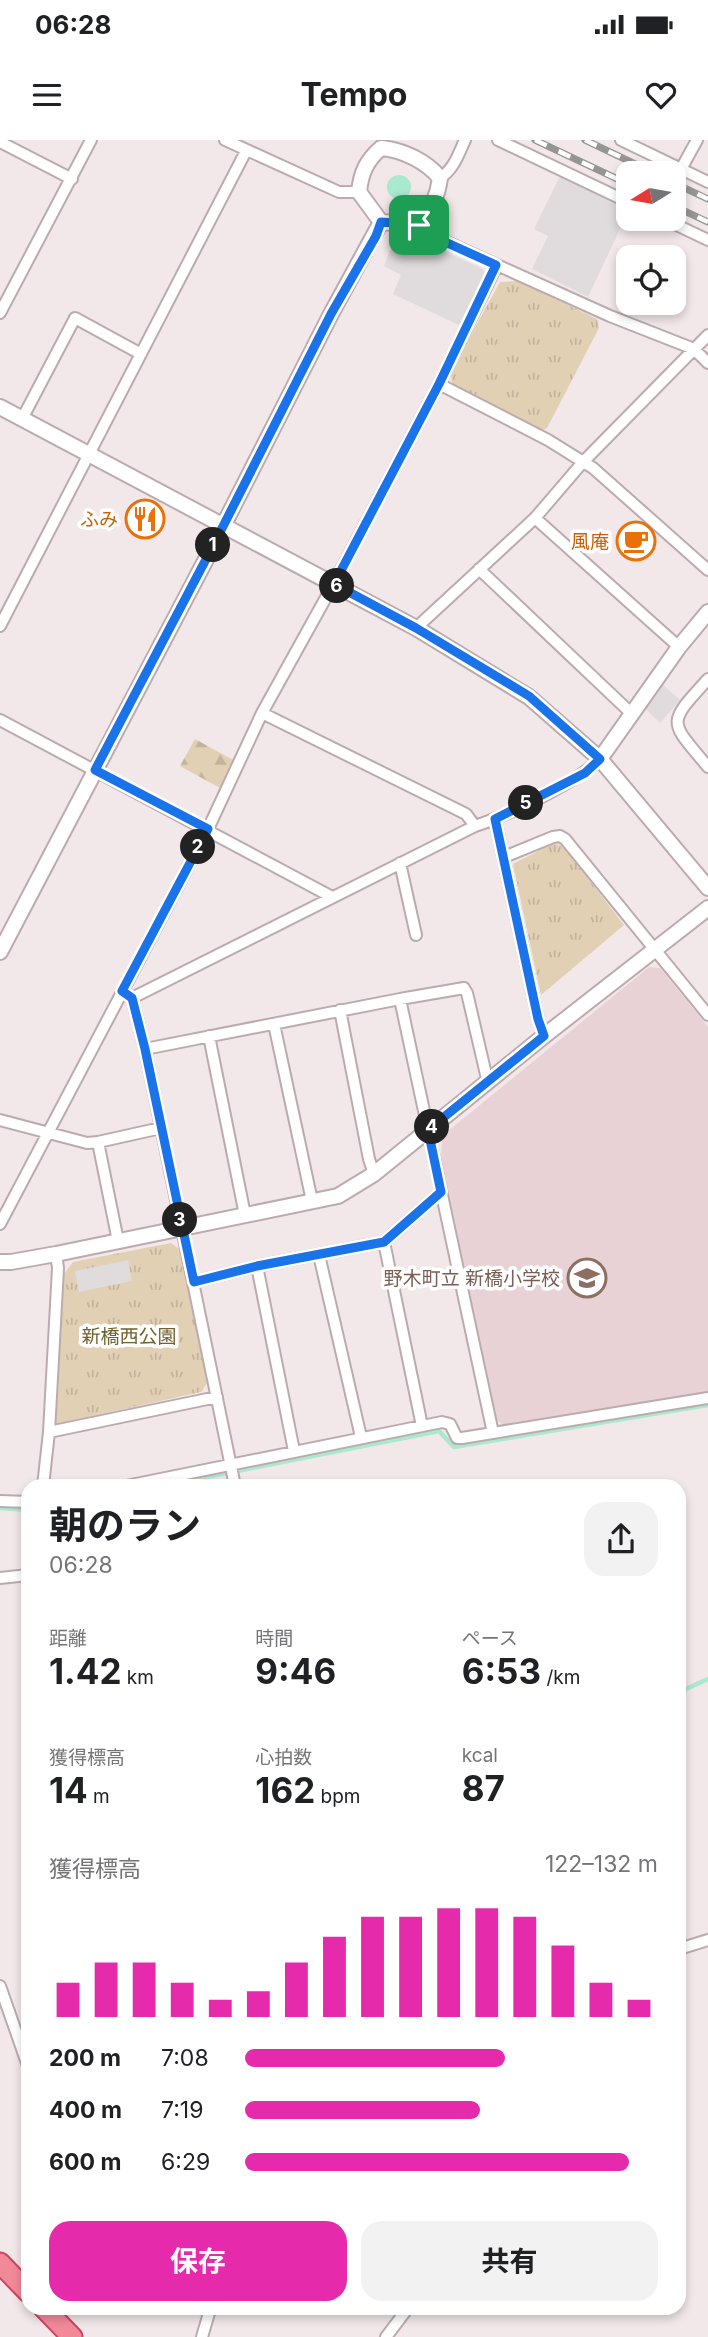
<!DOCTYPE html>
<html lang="ja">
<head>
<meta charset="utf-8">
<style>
  body { margin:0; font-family:Inter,"Noto Sans JP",sans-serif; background:#f2f2f2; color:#202124; height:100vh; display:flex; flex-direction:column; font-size:26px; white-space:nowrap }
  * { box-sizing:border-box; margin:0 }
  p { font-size:23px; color:#757577 }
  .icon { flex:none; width:38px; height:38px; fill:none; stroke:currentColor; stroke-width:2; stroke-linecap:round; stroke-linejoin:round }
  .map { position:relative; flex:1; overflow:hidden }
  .sheet { position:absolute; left:21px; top:1339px; width:665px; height:836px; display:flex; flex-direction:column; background:#fff; border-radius:21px; box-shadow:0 4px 10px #0003 }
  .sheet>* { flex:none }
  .needle { width:46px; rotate:259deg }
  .buttons { position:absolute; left:616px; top:21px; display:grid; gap:14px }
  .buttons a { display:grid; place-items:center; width:70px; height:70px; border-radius:14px; background:#fff; box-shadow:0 4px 10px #0003; font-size:35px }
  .pin { position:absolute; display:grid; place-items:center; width:60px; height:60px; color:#fff; margin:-30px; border-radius:14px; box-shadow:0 4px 10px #0006 }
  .km { position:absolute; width:35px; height:35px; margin:-18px; border-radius:50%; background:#222; color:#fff; font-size:19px; line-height:35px; text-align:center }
  .round { display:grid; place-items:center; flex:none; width:74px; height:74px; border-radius:21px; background:#f2f2f2 }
  .headline { display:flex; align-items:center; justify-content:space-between; height:119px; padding:0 28px }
  h1 { font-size:38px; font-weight:700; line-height:52px }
  .figures { display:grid; grid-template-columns:repeat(3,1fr); gap:10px; height:119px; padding:7px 28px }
  .figures div { display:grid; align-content:center }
  .figures b { font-size:35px; font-weight:700 }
  .figures small { font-size:19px; font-weight:400 }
  .figures p { font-size:19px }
  .chart { height:196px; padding:14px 28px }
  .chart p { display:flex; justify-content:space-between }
  .chart svg { width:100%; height:126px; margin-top:7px; stroke:#e52bab; stroke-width:6 }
  .button { display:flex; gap:14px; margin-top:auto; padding:14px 28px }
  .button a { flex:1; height:80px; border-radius:21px; background:#e52bab; color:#fff; font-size:28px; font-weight:700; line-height:80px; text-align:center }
  .button a+a { background:#f2f2f2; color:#202124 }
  ul { padding:0 28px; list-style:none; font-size:23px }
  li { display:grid; grid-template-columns:112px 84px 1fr; align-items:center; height:52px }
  li i { height:18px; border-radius:9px; background:#e52bab }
  .status { display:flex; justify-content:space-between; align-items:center; height:49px; padding:0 35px; background:#fff; direction:ltr }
  .status svg { height:19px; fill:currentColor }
  header { display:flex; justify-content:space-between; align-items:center; height:91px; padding:0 28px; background:#fff; font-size:32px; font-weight:700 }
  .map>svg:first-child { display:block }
</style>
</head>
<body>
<div class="status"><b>06:28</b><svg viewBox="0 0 49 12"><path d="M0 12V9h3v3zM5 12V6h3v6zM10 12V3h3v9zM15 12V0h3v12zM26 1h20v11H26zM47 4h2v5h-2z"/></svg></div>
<header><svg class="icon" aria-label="menu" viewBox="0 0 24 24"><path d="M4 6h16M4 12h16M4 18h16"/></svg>Tempo<svg class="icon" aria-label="heart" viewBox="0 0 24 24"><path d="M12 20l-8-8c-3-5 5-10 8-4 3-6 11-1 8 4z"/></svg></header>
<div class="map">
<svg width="708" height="2197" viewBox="0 0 708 2197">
  <defs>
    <pattern id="forest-firs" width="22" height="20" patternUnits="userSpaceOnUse" patternTransform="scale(1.75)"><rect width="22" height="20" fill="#e2d0b4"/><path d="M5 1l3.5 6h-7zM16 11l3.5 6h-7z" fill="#c3b39c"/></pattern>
    <pattern id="park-tufts" width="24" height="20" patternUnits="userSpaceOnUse" patternTransform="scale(1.75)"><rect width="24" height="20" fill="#e2d0b4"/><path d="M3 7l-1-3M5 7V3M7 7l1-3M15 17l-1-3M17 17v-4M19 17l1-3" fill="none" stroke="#c3b39c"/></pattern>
  </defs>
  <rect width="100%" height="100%" fill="#f2e7e9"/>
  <path fill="#e9d2d5" d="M 649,827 L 660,828 L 708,887 L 708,1252 L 505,1286 L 495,1279 L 441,1023 L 442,996 Z"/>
  <path fill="url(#forest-firs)" d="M 195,599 L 235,621 L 220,648 L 180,626 Z"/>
  <path fill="url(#park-tufts)" d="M 518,141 L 597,179 L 599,188 L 547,288 L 541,291 L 453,246 L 450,233 L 500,142 Z
    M 552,704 L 562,705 L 624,785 L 541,855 L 513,724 Z
    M 171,1103 L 182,1111 L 207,1243 L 201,1252 L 56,1284 L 64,1134 L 73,1122 Z"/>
  <path fill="#e0dbdd" d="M 560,36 L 628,66 L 628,72 L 588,157 L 532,129 L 548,96 L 534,89 Z
    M 429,104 L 483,129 L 485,137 L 459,185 L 393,154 L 401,135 L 384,126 L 391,108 L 406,106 L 424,114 Z
    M 663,545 L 680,560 L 660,583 L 646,569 Z
    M 128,1120 L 132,1141 L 79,1152 L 75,1131 Z"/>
  <path fill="#a9e9cd" d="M387 47a12 12 0 1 1 24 0a12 12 0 1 1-24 0Z"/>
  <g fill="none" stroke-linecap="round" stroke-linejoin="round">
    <path stroke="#a9e9cd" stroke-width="4.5" d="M 237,1331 L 439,1291 L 454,1307 L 708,1265
      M 163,1346 L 227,1333
      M 0,1368 L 28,1370
      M 679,1552 L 708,1539"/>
    <defs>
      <path id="minor" d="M 225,0 L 339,52 L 359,52
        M 498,0 L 628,62
        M 621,0 L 708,42
        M 0,2 L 72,39
        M 681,29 L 697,0
        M 440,38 C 454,29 458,15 465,0
        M 664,79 L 708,100
        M 419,85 L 432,95 L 497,125 L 610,176 L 694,209 L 708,223
        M 0,173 L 91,0
        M 439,244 L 548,300 L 593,328 L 708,430
        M 22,279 L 75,178 L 141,214
        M 535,378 L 679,507
        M 479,429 L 632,574
        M 0,486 L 246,11
        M 416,488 L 535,378 L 583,322 L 708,195
        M 708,539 C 666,585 669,580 708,627
        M 262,573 L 466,674 L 475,686
        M 0,580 L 332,757
        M 495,679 L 538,879 L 544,896
        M 504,717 L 553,697 L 560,696 L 565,699 L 708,875
        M 400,723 L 416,795
        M 122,851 L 132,858 L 475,686 C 506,676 578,642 600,619
        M 132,858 L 145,909 L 235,1346
        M 400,859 L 493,1293
        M 340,870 L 369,1019 L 374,1034
        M 274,884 L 312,1061
        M 209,896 L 245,1075
        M 145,909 L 400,859 L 464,848 L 467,853 L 488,943
        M 0,980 L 87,1003 L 98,1002 L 161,988
        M 98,1002 L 118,1101
        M 0,1084 L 208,689 L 262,573 L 339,434 L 439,244 L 497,125
        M 384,1102 L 422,1286
        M 319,1115 L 361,1297
        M 257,1126 L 294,1311
        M 194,1142 L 257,1126 L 384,1102 L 441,1052
        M 49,1292 L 58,1128 L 56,1114
        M 43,1346 L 49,1292 L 217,1257
        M 126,1346 L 442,1282 L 450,1284 L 457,1298 L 462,1298 L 708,1258
        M 0,1361 L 28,1362
        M 0,1438 L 28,1435
        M 679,1809 L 708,1800
        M 0,1846 L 28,1926
        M 202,2197 L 209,2173 L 213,2168
        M 386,2197 L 408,2168"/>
      <path id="tertiary" d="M 381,8 C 403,10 426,21 440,38 C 438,54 431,73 419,85 L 381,82 L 359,52 C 361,33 366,21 381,8 Z
        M 0,267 L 416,488 L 529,557 L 600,619 L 708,748
        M 600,619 L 679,507 L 708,472
        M 0,812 L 213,406 L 331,174 L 381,82
        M 0,1122 L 11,1122 L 56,1114 L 338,1056 L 374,1034 L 544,896 L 708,768"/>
      <path id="trunk" d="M 0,2123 L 28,2152
        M 44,2168 L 72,2197"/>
    </defs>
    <use href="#minor" stroke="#bcabae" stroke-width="14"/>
    <use href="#tertiary" stroke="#bcabae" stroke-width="18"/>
    <use href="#trunk" stroke="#ce4562" stroke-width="23"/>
    <use href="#minor" stroke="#fff" stroke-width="10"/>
    <use href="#tertiary" stroke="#fff" stroke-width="14"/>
    <use href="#trunk" stroke="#f28999" stroke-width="19"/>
    <defs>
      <path id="rail" d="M 535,0 L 628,44
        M 585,0 L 654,33
        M 674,43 L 708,59
        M 674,66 L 708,82"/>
    </defs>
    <use href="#rail" stroke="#959595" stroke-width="7"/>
    <use href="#rail" stroke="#fff" stroke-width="4.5" stroke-dasharray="13" stroke-linecap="butt"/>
  </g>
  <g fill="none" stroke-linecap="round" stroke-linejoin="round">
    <defs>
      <path id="route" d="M 381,82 L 419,85 L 432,96 L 496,125 L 439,244 L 334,444 L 416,488 L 529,556 L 600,619 L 585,633 L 495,679 L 538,879 L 544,896 L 428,990 L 441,1052 L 384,1102 L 257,1126 L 194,1142 L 145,909 L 132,858 L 122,851 L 208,689 L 95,630 L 213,406 L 331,174 L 376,96 Z"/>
    </defs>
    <use href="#route" stroke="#fff" stroke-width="14"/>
    <use href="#route" stroke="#1a73e8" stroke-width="9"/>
  </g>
  <defs>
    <symbol id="restaurant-ring" viewBox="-11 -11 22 22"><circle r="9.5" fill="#fff" stroke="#e8710a" stroke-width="1.5"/><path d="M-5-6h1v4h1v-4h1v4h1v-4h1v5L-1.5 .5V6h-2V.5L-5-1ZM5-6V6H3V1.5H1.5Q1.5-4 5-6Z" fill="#e8710a"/></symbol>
    <symbol id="cafe-ring" viewBox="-11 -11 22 22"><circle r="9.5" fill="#fff" stroke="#e8710a" stroke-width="1.5"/><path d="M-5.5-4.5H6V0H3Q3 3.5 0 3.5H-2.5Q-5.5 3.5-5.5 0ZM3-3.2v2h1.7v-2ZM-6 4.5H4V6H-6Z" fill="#e8710a"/></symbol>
    <symbol id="school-ring" viewBox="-11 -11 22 22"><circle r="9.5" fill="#fff" stroke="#8d6e63" stroke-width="1.5"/><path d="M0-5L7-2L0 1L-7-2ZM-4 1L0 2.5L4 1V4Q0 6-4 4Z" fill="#8d6e63"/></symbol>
  </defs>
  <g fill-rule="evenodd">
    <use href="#restaurant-ring" x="123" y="357" width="44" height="44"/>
    <use href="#cafe-ring" x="614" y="379" width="44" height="44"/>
    <use href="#school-ring" x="565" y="1116" width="44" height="44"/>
  </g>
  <g text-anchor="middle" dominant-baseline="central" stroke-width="7" stroke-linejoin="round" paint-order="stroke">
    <g font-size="19" fill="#c56008" stroke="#fff" text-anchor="end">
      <text x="118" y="379">ふみ</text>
      <text x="609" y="401">風庵</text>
    </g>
    <g font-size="19" fill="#785e54" stroke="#fff" text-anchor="end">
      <text x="560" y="1138">野木町立 新橋小学校</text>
    </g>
    <g font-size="19" fill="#706230" stroke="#fff">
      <text x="129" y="1196">新橋西公園</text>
    </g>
  </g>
</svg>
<div class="buttons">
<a><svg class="needle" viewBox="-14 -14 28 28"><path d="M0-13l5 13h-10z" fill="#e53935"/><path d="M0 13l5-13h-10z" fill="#757577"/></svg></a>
<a><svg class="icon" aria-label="locate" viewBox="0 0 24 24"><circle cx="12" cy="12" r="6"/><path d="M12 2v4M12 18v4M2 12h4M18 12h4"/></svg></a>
</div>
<div class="pin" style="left:419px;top:85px;background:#1e9e55"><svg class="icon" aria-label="arrive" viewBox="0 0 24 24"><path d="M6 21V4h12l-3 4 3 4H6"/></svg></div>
<b class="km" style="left:213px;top:405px">1</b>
<b class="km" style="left:198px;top:707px">2</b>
<b class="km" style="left:180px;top:1080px">3</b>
<b class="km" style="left:432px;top:987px">4</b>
<b class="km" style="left:526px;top:663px">5</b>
<b class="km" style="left:337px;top:446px">6</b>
<section class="sheet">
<div class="headline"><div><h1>朝のラン</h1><p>06:28</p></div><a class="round"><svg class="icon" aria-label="share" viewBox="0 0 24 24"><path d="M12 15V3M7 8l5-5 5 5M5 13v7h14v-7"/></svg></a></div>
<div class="figures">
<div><p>距離</p><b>1.42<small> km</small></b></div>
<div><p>時間</p><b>9:46</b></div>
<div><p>ペース</p><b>6:53<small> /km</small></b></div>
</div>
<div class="figures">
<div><p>獲得標高</p><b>14<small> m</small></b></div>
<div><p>心拍数</p><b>162<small> bpm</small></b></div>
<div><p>kcal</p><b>87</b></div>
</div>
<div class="chart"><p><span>獲得標高</span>122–132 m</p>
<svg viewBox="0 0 160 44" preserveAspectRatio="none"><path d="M5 44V32M15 44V25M25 44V25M35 44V32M45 44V38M55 44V35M65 44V25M75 44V16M85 44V9M95 44V9M105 44V6M115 44V6M125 44V9M135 44V19M145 44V32M155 44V38"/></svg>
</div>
<ul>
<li><b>200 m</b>7:08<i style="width:63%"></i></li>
<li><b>400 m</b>7:19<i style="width:57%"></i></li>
<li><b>600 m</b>6:29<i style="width:93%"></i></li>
</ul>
<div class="button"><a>保存</a><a>共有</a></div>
</section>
</div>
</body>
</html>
